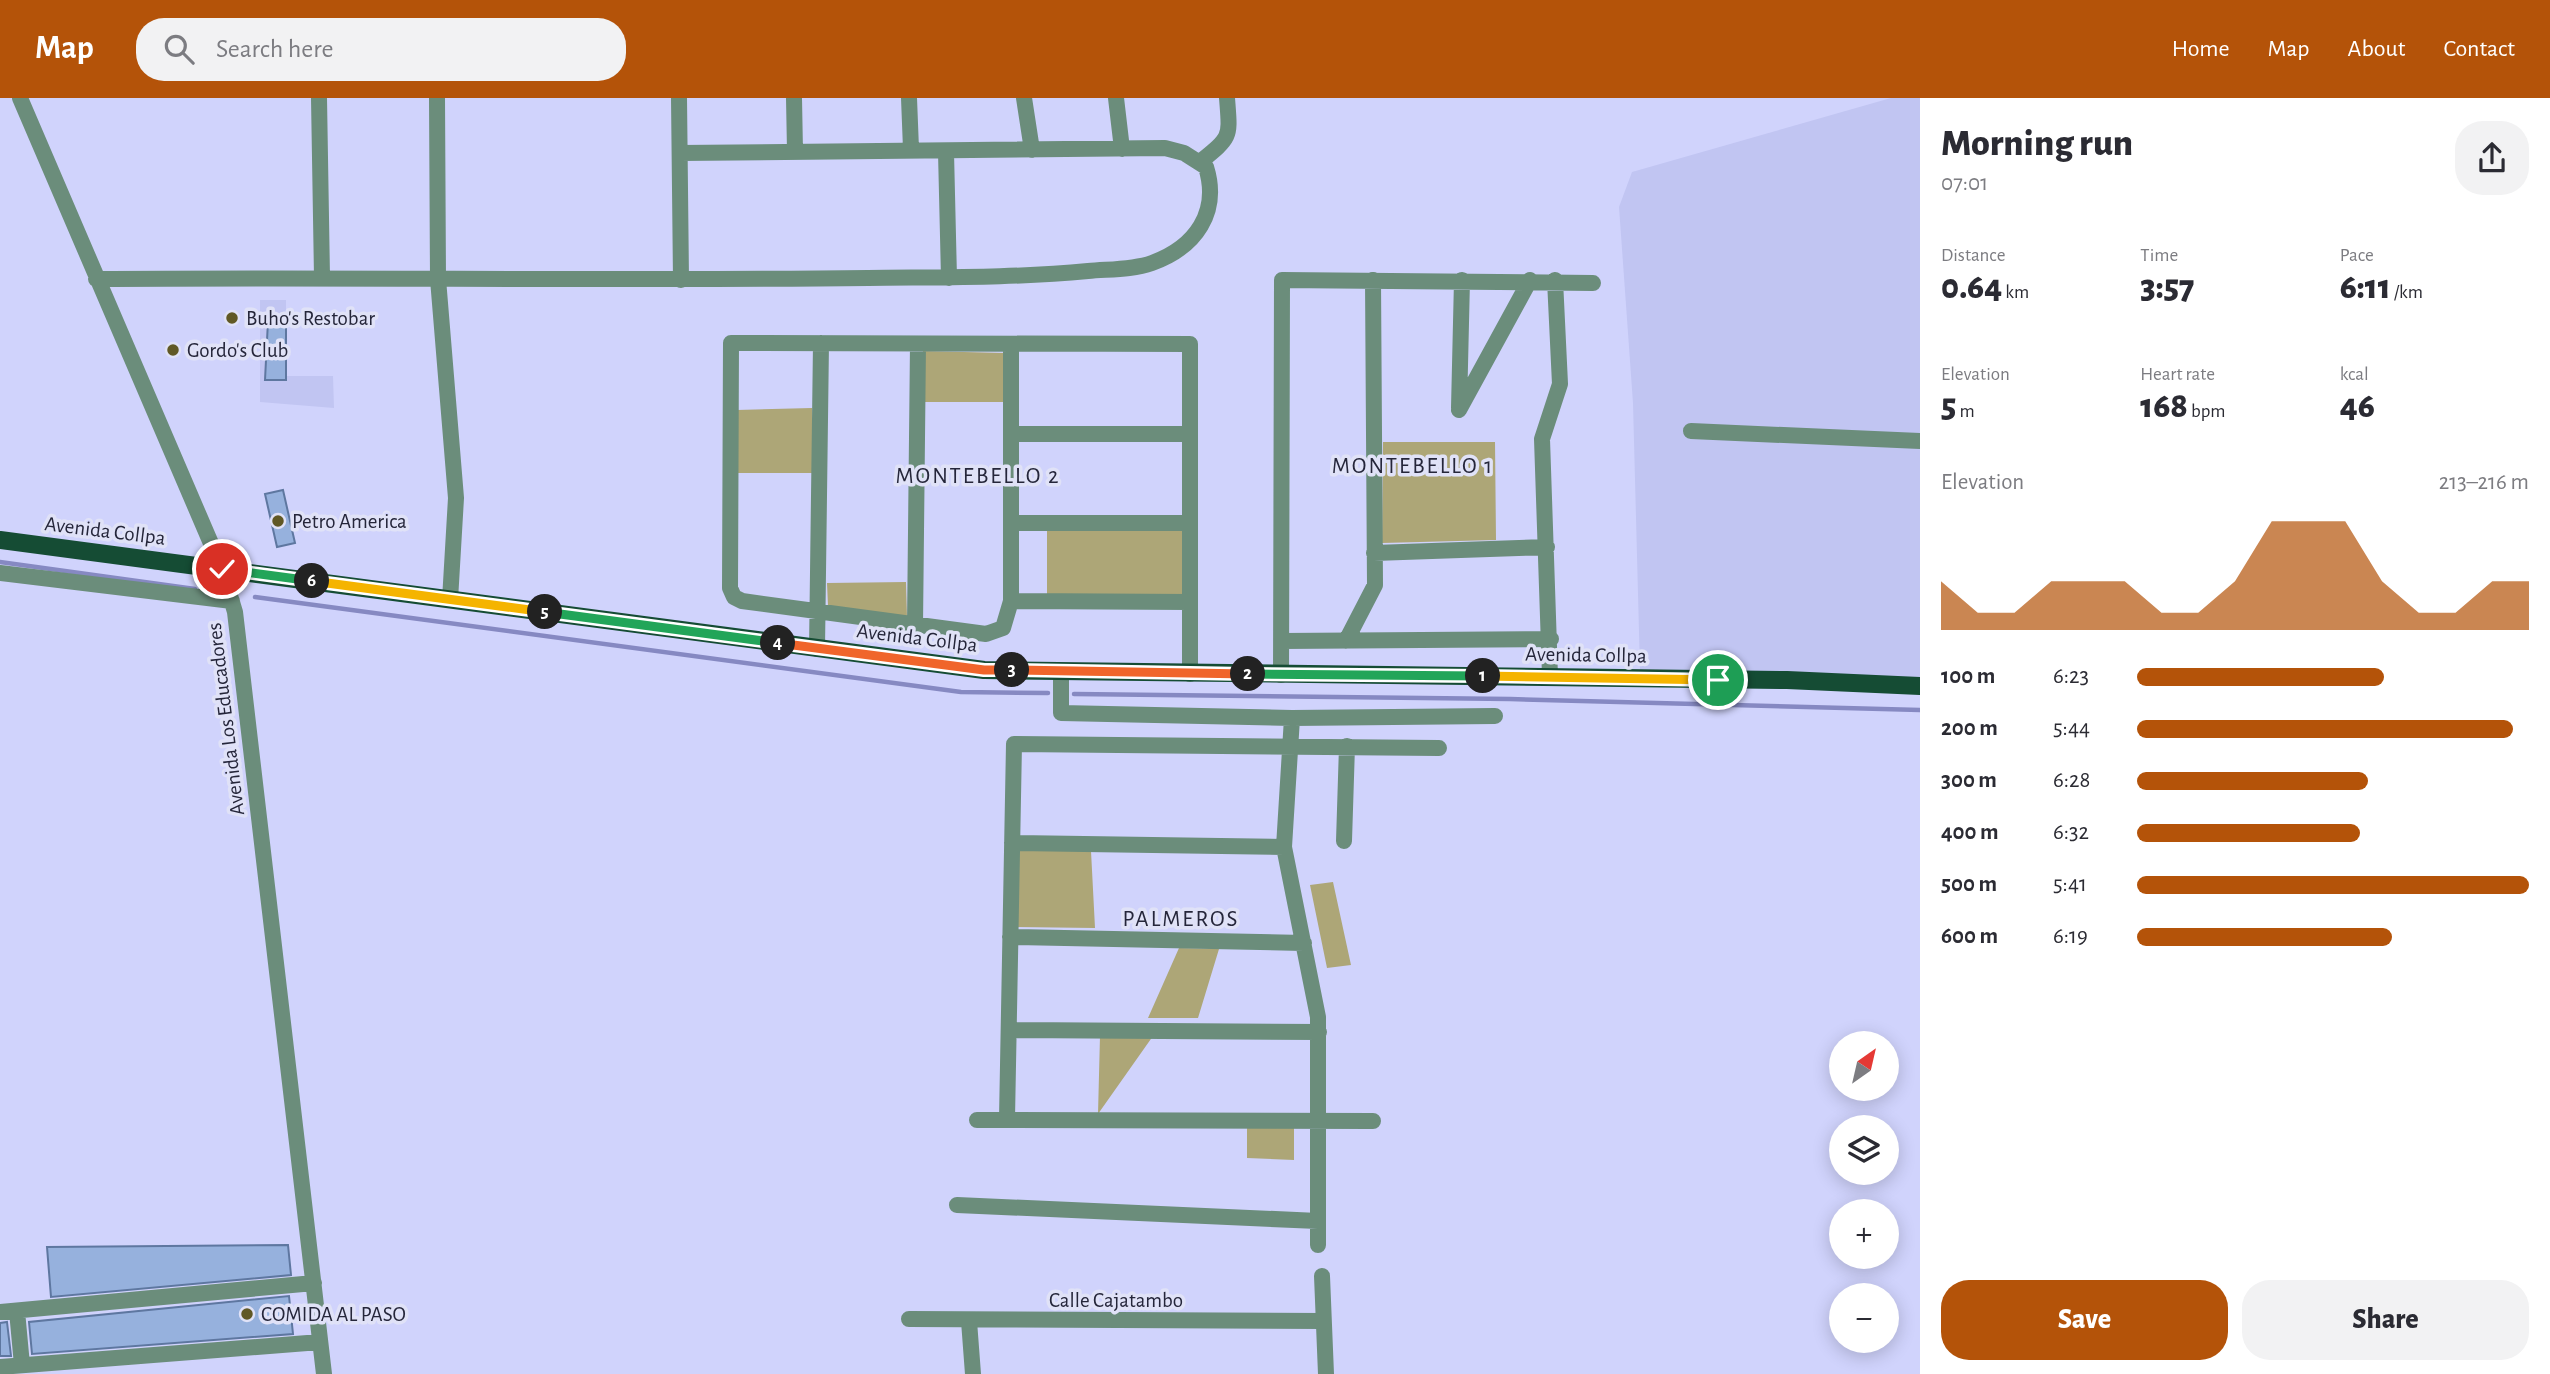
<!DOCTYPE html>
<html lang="en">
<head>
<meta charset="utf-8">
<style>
  body { margin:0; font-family:"Alegreya Sans",sans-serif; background:#f2f2f3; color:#2b2b33; height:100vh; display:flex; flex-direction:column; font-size:26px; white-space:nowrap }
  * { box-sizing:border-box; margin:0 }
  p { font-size:23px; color:#7c7c81 }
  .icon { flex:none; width:38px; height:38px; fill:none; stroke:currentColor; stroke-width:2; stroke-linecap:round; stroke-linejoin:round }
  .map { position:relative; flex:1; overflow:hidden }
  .sheet { display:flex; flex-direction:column; background:#fff; width:630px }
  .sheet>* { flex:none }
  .needle { width:46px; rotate:34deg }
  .tools { position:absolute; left:1829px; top:933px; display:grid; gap:14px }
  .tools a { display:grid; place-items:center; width:70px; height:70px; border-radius:50%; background:#fff; box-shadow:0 4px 18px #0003; font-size:35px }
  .pin { position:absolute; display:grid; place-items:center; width:60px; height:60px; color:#fff; margin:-30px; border:4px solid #fff; border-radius:50%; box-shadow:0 2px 7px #0007 }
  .km { position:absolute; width:35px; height:35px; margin:-18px; border-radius:50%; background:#222; color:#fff; font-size:19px; line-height:35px; text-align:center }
  .round { display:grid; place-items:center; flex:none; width:74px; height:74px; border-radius:28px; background:#f2f2f3 }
  .summary { display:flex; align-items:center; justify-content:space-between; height:119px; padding:0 21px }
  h1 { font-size:38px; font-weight:800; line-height:52px }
  .stats { display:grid; grid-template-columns:repeat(3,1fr); gap:10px; height:119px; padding:7px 21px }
  .stats div { display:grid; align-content:center }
  .stats b { font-size:35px; font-weight:800 }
  .stats small { font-size:19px; font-weight:400 }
  .stats p { font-size:19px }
  .chart { height:196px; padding:14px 21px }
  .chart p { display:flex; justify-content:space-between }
  .chart svg { width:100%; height:126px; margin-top:7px; fill:#b45309; opacity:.7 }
  .button { display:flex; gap:14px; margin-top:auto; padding:14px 21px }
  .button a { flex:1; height:80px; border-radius:28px; background:#b45309; color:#fff; font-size:28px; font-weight:800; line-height:80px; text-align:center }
  .button a+a { background:#f2f2f3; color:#2b2b33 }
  ul { padding:0 21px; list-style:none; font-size:23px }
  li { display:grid; grid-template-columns:112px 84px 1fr; align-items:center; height:52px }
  li i { height:18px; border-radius:9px; background:#b45309 }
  header { display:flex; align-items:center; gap:42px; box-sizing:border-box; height:98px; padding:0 35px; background:#b45309; color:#fff }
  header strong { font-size:33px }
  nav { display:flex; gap:38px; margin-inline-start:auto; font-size:24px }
  .search { width:490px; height:63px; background:#f2f2f3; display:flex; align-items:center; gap:18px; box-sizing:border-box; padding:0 24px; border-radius:28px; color:#7c7c81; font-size:26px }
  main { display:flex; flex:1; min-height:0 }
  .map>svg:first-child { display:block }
</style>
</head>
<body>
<header>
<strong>Map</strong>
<div class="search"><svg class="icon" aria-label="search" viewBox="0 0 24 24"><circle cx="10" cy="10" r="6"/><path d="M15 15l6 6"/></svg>Search here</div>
<nav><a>Home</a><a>Map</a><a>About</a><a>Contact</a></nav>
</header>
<main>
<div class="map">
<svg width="1920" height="1276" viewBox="0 0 1920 1276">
  <rect width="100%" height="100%" fill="#d0d3fc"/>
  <path fill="#c1c5f2" d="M 1891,0 L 1920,0 L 1920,582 L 1640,572 L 1633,305 L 1619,109 L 1632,74 Z
    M 260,202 L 286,202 L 286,278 L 333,278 L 334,310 L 260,304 Z"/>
  <path fill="#ada677" d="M 923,253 L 1005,255 L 1004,304 L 923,304 Z
    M 812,310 L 812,375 L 736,375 L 737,312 Z
    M 1383,344 L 1495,344 L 1496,442 L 1382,445 Z
    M 1047,431 L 1183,432 L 1183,496 L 1047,496 Z
    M 906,484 L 907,519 L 828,508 L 827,485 Z
    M 1018,750 L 1091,753 L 1095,830 L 1016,829 Z
    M 1333,784 L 1351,867 L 1327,870 L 1310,787 Z
    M 1179,850 L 1219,851 L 1198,920 L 1148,920 Z
    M 1100,938 L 1153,938 L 1098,1016 Z
    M 1247,1023 L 1294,1023 L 1294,1062 L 1247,1060 Z"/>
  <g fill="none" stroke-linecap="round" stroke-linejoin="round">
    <path stroke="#8689c2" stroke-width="4.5" d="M 0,464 L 195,491
      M 255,499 L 961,594 L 1048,595
      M 1074,596 L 1510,601 L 1920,612"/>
  </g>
  <path fill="#96b1dd" stroke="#5e77a0" stroke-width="2" d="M 268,223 L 286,223 L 286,282 L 265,282 Z
    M 283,392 L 295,445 L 277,449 L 265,396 Z
    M 288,1147 L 291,1177 L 51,1199 L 47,1149 Z
    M 289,1198 L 293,1236 L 32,1256 L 29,1224 Z
    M 7,1224 L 11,1258 L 0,1258 L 0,1225 Z"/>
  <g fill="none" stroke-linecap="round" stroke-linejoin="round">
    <path stroke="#6b8d7b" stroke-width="16" d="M 20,0 L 222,471 L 235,514 L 324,1276
      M 319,0 L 322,179
      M 437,0 L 438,181 L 456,400 L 450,502
      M 679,0 L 681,182
      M 794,0 L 795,53
      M 909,0 L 911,51
      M 1024,0 L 1032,52
      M 1116,0 L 1122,51
      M 946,54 L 949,180
      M 1200,64 C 1232,38 1230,40 1227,0
      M 96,181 C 353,179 610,183 868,180 C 942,179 1014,180 1088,173 C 1109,171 1132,172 1152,165 C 1196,149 1220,114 1206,69 L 1184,55 L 1165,50 L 680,55
      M 1011,246 L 1011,503 L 1003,530 L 986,536 L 742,503 L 734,499 L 730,490 L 731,245 L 1190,246 L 1190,576
      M 1459,310 L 1462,182
      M 1459,312 L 1530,182
      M 1691,333 L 1920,343
      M 1012,336 L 1190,336
      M 1012,425 L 1190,425
      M 1374,455 L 1547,449
      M 0,475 L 232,503
      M 1011,503 L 1190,504
      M 915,528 L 918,246
      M 1282,543 L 1551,541
      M 1346,543 L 1375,487 L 1373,182
      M 817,551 L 821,245
      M 1061,573 L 1061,615 L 1292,620 L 1495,618
      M 1281,577 L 1282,182 L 1593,185
      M 1550,578 L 1542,341 L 1560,286 L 1555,182
      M 1292,620 L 1284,749 L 1318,919 L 1318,1147
      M 1344,743 L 1347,648
      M 1012,745 L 1284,749
      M 1010,839 L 1304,845
      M 1009,932 L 1319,934
      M 1007,1021 L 1014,646 L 1439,650
      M 977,1022 L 1373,1023
      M 957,1107 L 1318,1123
      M 1322,1178 L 1326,1276
      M 17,1213 L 22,1267
      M 0,1214 L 314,1185
      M 909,1221 L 1323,1223
      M 969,1223 L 973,1276
      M 0,1269 L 320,1244"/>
    <path stroke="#154c34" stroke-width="18" d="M 0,442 L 984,572 L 1787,582 L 1920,588"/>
  </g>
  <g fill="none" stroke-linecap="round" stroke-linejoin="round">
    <defs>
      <path id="split-1" d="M 1483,578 L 1718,582"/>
      <path id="split-2" d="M 1248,576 L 1483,578"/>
      <path id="split-3" d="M 1012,572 L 1248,576"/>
      <path id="split-4" d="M 778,545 L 984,572 L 1012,572"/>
      <path id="split-5" d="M 545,514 L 778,545"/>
      <path id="split-6" d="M 312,483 L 545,514"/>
      <path id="split-7" d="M 222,471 L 312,483"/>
    </defs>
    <use href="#split-1" stroke="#fff" stroke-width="14"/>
    <use href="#split-2" stroke="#fff" stroke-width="14"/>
    <use href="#split-3" stroke="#fff" stroke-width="14"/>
    <use href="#split-4" stroke="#fff" stroke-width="14"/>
    <use href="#split-5" stroke="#fff" stroke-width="14"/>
    <use href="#split-6" stroke="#fff" stroke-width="14"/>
    <use href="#split-7" stroke="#fff" stroke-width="14"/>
    <use href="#split-1" stroke="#f5b400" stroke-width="9"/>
    <use href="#split-2" stroke="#22a559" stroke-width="9"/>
    <use href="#split-3" stroke="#f0652b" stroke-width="9"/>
    <use href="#split-4" stroke="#f0652b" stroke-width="9"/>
    <use href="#split-5" stroke="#22a559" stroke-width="9"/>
    <use href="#split-6" stroke="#f5b400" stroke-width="9"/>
    <use href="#split-7" stroke="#22a559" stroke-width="9"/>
  </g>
  <g fill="#605825" stroke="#e0e2f7" stroke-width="2.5">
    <circle cx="232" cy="220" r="7"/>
    <circle cx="173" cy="252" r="7"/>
    <circle cx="278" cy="423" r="7"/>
    <circle cx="247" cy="1216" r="7"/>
  </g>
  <g text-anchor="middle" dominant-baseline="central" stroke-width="7" stroke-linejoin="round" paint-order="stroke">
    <g font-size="21" fill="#25263a" stroke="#e0e2f7" text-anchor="start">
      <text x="246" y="220">Buho's Restobar</text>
      <text x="187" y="252">Gordo's Club</text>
      <text x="292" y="423">Petro America</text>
      <text x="261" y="1216">COMIDA AL PASO</text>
    </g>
    <g font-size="21" fill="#25263a" stroke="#e0e2f7">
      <text transform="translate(105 433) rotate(7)">Avenida Collpa</text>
      <text transform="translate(917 540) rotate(7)">Avenida Collpa</text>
      <text transform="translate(1586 557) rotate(1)">Avenida Collpa</text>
      <text transform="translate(226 621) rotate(-97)">Avenida Los Educadores</text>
      <text x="1116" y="1202">Calle Cajatambo</text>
    </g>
    <g font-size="23" letter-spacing="2" fill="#25263a" stroke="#e0e2f7">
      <text x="1413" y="368">MONTEBELLO 1</text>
      <text x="978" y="378">MONTEBELLO 2</text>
      <text x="1181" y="821">PALMEROS</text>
    </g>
  </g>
</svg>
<div class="tools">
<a><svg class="needle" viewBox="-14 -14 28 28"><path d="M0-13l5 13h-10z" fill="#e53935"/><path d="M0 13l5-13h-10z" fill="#7c7c81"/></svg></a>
<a><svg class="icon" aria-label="layers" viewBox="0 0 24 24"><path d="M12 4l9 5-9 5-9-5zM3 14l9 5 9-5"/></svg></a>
<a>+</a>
<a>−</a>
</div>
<div class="pin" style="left:1718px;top:582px;background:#1e9e55"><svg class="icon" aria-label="arrive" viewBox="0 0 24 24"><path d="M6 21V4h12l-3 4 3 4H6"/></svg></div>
<div class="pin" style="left:222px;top:471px;background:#d93025"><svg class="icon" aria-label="check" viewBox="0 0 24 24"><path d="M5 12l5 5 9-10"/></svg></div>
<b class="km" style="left:1483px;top:578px">1</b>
<b class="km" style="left:1248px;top:576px">2</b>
<b class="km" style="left:1012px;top:572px">3</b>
<b class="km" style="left:778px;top:545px">4</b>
<b class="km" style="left:545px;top:514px">5</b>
<b class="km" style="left:312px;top:483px">6</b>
</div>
<section class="sheet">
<div class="summary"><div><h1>Morning run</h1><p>07:01</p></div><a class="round"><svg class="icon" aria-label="share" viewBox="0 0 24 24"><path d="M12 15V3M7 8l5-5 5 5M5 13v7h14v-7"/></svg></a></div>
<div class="stats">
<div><p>Distance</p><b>0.64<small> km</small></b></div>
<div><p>Time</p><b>3:57</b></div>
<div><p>Pace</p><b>6:11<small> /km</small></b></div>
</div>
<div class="stats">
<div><p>Elevation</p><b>5<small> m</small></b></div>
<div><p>Heart rate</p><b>168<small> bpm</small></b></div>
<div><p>kcal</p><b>46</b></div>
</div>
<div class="chart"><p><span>Elevation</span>213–216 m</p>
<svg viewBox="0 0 160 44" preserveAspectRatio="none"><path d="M0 44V27L10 38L20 38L30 27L40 27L50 27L60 38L70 38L80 27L90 6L100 6L110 6L120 27L130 38L140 38L150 27L160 27V44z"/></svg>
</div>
<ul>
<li><b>100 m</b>6:23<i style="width:63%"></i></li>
<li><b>200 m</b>5:44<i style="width:96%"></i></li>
<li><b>300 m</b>6:28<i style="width:59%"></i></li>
<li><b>400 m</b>6:32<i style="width:57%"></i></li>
<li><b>500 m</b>5:41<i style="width:100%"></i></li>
<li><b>600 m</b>6:19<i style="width:65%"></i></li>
</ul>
<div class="button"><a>Save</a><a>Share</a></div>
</section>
</main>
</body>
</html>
